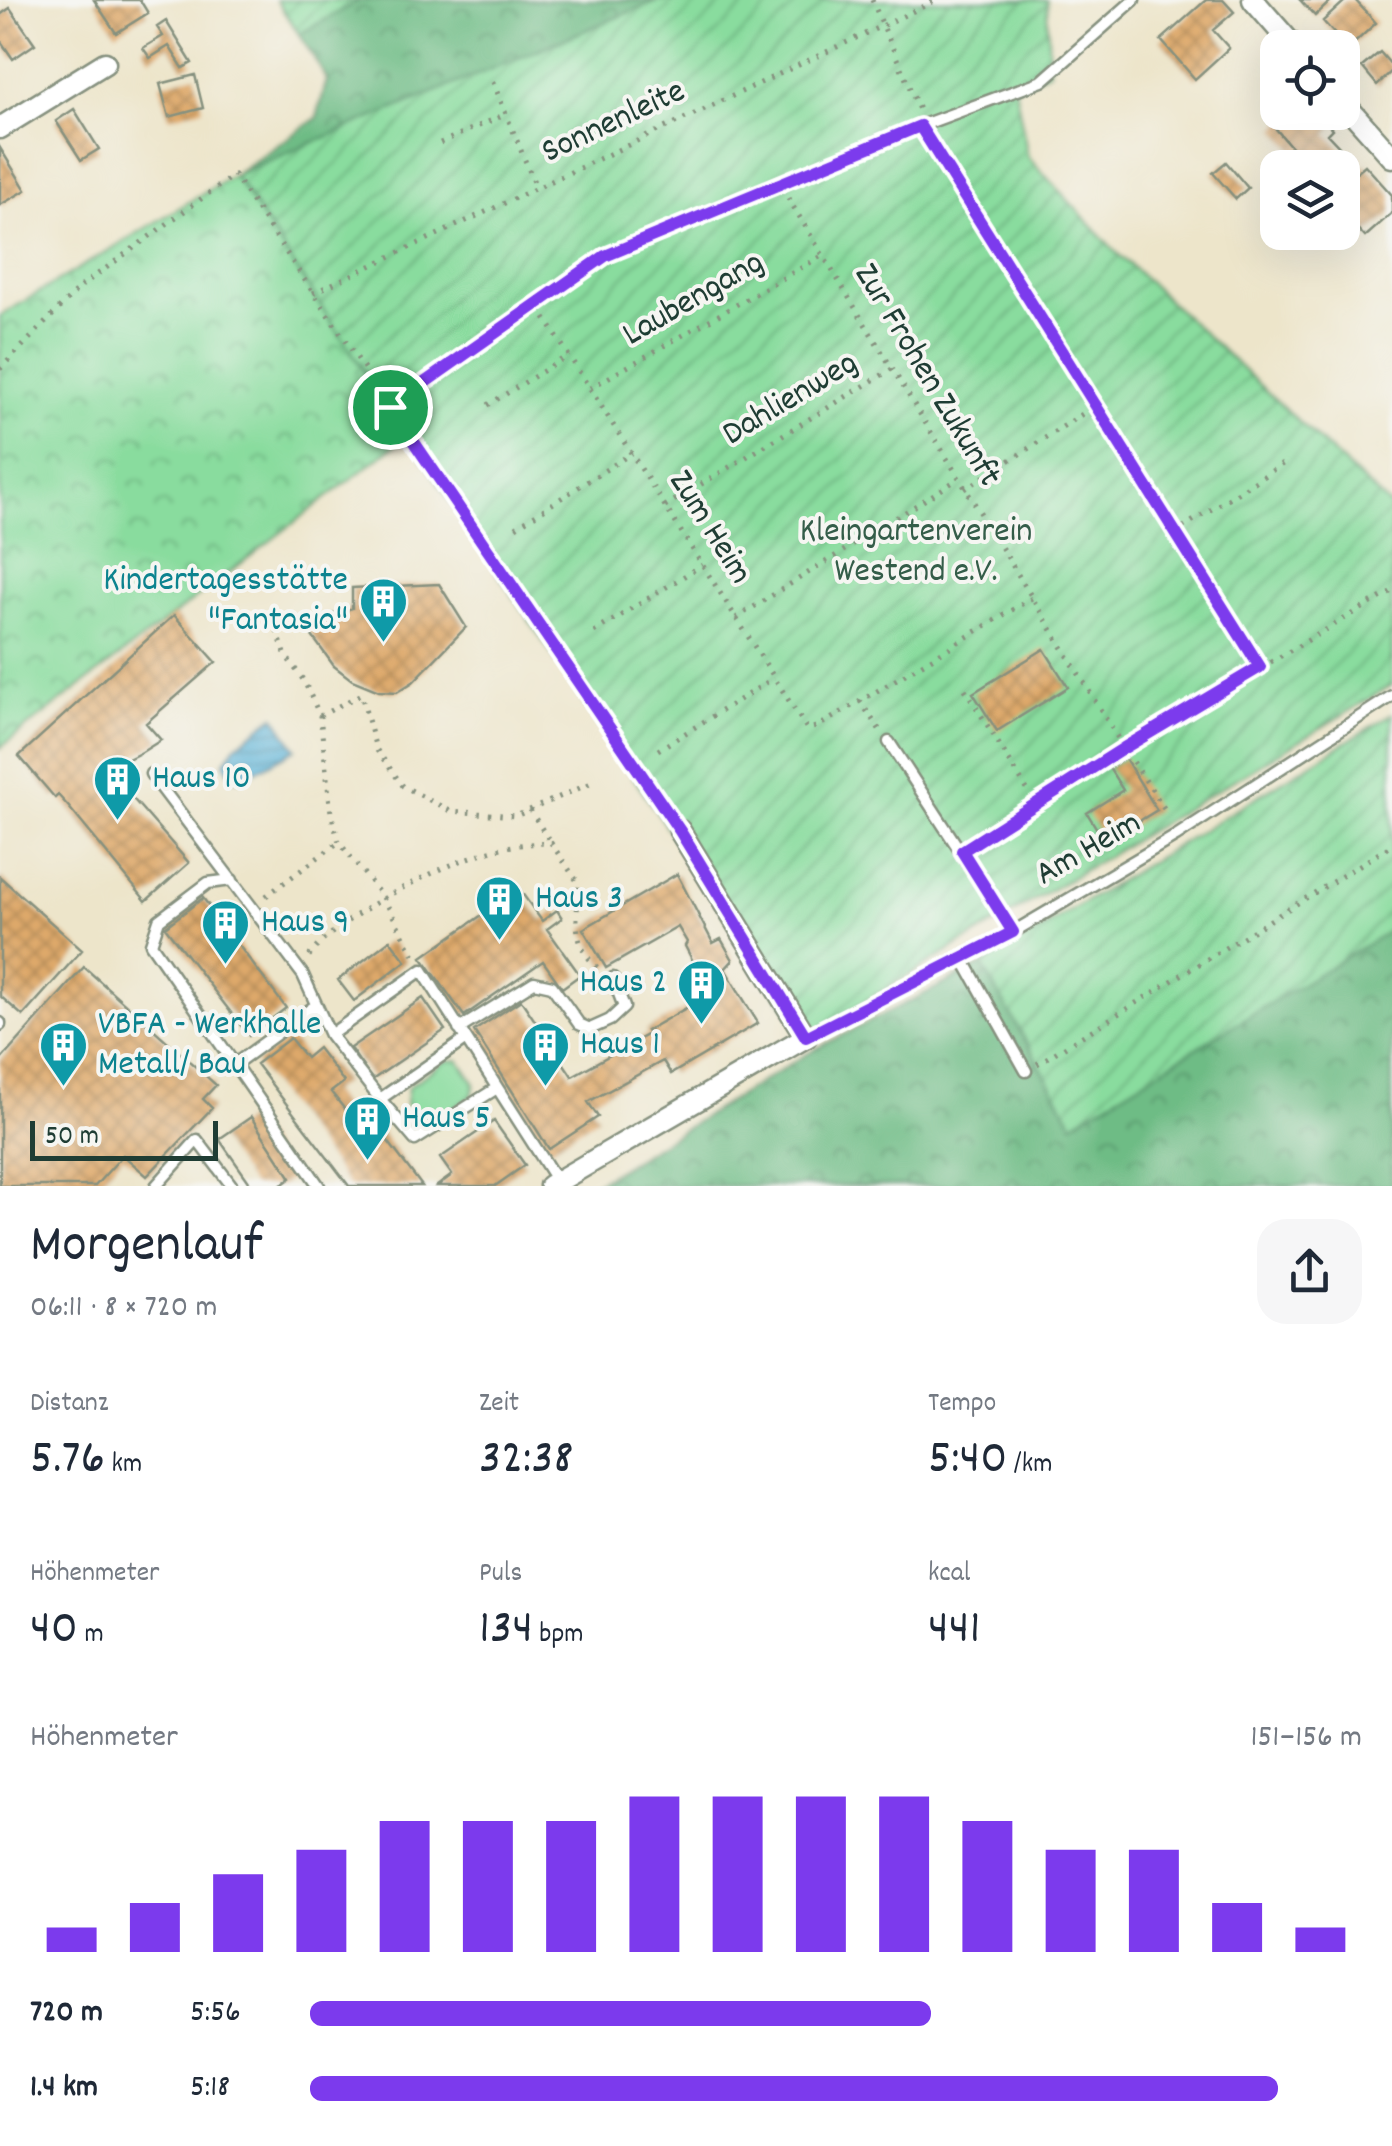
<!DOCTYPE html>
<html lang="de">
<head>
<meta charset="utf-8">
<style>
  body { margin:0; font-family:Dekko,sans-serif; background:#f6f6f7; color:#1f2937; height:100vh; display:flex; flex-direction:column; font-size:38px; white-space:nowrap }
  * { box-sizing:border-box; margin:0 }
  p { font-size:32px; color:#747a83 }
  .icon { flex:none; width:55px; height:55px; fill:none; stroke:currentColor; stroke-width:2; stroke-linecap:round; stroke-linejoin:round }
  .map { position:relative; height:1186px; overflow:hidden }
  .sheet { display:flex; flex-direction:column; background:#fff; flex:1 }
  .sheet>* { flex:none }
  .fabs { position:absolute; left:1260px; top:30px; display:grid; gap:20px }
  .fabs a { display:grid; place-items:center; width:100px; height:100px; border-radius:20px; background:#fff; box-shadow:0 10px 40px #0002; font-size:50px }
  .scale { position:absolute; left:30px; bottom:25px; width:188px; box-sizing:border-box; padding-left:10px; border:5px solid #1f3d34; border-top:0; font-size:28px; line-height:35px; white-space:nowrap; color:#1f3d34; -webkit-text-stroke:8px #f6f6f2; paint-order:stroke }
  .pin { position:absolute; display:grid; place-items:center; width:85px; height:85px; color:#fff; margin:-42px; border:5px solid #fff; border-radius:50%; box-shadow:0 2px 10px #0007 }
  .round { display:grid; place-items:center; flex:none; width:105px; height:105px; border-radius:30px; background:#f6f6f7 }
  .summary { display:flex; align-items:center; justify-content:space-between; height:170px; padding:0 30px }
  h1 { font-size:55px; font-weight:600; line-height:75px }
  .metrics { display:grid; grid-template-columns:repeat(3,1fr); gap:15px; height:170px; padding:10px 30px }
  .metrics div { display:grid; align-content:center }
  .metrics b { font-size:50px; font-weight:600 }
  .metrics small { font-size:28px; font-weight:400 }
  .metrics p { font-size:28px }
  .chart { height:280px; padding:20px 30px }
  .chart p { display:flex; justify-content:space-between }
  .chart svg { width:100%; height:180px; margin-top:10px; stroke:#7c3aed; stroke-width:6 }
  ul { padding:0 30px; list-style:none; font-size:32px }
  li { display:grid; grid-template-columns:160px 120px 1fr; align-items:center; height:75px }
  li i { height:25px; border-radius:12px; background:#7c3aed }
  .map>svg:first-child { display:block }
</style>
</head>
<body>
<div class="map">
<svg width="1392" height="1186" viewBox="0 0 1392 1186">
  <defs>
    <pattern id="forest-crowns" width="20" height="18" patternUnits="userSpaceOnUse" patternTransform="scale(2.5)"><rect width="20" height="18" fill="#6ebc85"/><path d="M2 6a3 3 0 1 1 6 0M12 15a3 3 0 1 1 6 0" fill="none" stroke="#5a9a6e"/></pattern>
    <pattern id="park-crowns" width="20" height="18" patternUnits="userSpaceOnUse" patternTransform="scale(2.5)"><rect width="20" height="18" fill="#89dc9e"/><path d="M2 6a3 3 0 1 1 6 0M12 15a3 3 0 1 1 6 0" fill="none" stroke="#6fb482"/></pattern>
    <pattern id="garden-furrows" width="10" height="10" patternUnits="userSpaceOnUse" patternTransform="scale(2.5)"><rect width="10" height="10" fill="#89dc9e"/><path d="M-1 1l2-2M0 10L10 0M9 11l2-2" fill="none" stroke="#6fb482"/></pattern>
    <pattern id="water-rules" width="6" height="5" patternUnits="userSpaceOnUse" patternTransform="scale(2.5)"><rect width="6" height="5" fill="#59b1d6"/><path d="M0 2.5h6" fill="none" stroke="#4991ae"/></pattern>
    <pattern id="building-cross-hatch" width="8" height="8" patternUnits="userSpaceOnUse" patternTransform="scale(2.5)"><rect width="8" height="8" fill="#dea96b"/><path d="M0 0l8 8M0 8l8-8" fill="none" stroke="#b38b59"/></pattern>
  </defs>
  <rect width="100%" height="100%" fill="#f6f6f2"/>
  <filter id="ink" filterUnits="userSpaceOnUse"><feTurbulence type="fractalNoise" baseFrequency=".01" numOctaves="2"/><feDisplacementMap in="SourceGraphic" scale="20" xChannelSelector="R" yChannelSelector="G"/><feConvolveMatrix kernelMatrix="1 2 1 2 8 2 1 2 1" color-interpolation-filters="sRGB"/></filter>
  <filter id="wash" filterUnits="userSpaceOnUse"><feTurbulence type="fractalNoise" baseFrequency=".0048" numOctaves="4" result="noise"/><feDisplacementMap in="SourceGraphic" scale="40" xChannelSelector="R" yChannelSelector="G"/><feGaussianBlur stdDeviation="2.25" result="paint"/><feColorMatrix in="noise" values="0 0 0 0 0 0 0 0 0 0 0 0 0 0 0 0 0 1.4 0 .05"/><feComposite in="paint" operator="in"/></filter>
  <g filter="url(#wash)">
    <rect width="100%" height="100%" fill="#ede5ca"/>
    <path fill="#89dc9e" stroke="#548c69" stroke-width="2.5" d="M 459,1060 L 475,1084 L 472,1096 L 430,1124 L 416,1118 L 406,1104 L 408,1087 L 445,1061 Z"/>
    <path fill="url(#forest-crowns)" stroke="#467c5c" stroke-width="2.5" d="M 360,0 L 659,0 L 234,175 L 317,118 L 327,79 L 299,34 Z
      M 1392,929 L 1392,1186 L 591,1186 L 815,1049 L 982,965 L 1073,1123 Z"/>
    <path fill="url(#park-crowns)" stroke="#548c69" stroke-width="2.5" d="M 234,175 L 407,436 L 0,748 L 0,316 Z"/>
    <path fill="url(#garden-furrows)" stroke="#548c69" stroke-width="2.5" d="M 276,0 L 360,0 L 299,34 Z
      M 659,0 L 1047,0 L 1049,71 L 1015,88 L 1028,157 L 1116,252 L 1392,508 L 1392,685 L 806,1037 L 234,175 Z
      M 1392,714 L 1392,929 L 1073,1123 L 982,965 Z"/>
    <path fill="url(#water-rules)" stroke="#3c7785" stroke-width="2.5" d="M 275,716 L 296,749 L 241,779 L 233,778 L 224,763 L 235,746 Z"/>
    <g id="blocks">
      <path fill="url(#building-cross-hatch)" d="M 94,0 L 140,0 L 148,13 L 116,33 Z
        M 1206,0 L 1223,0 L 1234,12 L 1213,30 L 1229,48 L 1195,79 L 1161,40 Z
        M 1300,0 L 1332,0 L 1315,16 Z
        M 1346,0 L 1355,0 L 1376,23 L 1348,49 L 1323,21 Z
        M 10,8 L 35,44 L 13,59 L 0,40 L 0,15 Z
        M 166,21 L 192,63 L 183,68 L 169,46 L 150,58 L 143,48 L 163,36 L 157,27 Z
        M 1380,52 L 1392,66 L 1392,71 L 1377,85 L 1362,67 Z
        M 195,75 L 203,108 L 169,117 L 160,84 Z
        M 74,109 L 99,149 L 81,160 L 56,121 Z
        M 1294,112 L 1318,112 L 1332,129 L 1327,134 L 1343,151 L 1324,168 L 1319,168 L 1306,152 L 1300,157 L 1276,129 Z
        M 0,148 L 26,190 L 0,205 Z
        M 1340,161 L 1353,175 L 1365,165 L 1392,195 L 1392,213 L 1365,237 L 1342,212 L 1342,168 L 1333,168 Z
        M 1226,162 L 1248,188 L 1236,199 L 1213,173 Z
        M 439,584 L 466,627 L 413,682 L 397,692 L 379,691 L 352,680 L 334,666 L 312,636 L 309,622 L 352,608 L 352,588 Z
        M 174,615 L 216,662 L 146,723 L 161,740 L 142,752 L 122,762 L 121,759 L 108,770 L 189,863 L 146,901 L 68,806 L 58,795 L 55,798 L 19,756 Z
        M 1044,649 L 1068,687 L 997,731 L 973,693 Z
        M 1125,758 L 1157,810 L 1105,842 L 1087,813 L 1123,790 L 1109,768 Z
        M 677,874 L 713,943 L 721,939 L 733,960 L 725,969 L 758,1023 L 671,1074 L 663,1061 L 588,1102 L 598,1117 L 549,1149 L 474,1031 L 521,1000 L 572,1076 L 648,1034 L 646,1031 L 693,1004 L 691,1001 L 705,993 L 706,996 L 710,994 L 685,946 L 687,942 L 678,927 L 606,968 L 583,929 Z
        M 0,877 L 82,950 L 23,1016 L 0,996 Z
        M 519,889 L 542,921 L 557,910 L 562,918 L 547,929 L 580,975 L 562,988 L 543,961 L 464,1016 L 422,957 Z
        M 203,898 L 286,1008 L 249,1036 L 165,927 Z
        M 390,940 L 406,961 L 354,1001 L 338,980 Z
        M 84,967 L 216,1085 L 203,1099 L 212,1108 L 147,1176 L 123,1155 L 95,1186 L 0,1186 L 0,1061 Z
        M 423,998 L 445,1030 L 372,1080 L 350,1048 Z
        M 290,1038 L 306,1058 L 318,1048 L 344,1082 L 331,1092 L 347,1112 L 359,1103 L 422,1186 L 349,1186 L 256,1064 Z
        M 251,1117 L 291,1178 L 280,1186 L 252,1186 L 219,1139 Z
        M 494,1121 L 525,1165 L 495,1186 L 437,1186 L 452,1175 L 440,1158 Z"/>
    </g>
  </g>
  <g filter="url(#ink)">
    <use href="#blocks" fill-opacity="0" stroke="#86917f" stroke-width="2.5"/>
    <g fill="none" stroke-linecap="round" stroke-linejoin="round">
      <defs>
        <path id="service" d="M 390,407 L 605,256 L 920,126 L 1042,81 L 1134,0
          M 889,742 L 1013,932
          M 151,774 L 303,975 L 330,1035
          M 232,880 L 208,883 L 159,920 L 151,944 L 319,1186
          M 963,959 L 1026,1071
          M 0,1023 L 0,1025
          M 459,1029 L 534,982 L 552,986 L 579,1024 L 590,1029 L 610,1020 L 624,1007 L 613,978
          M 806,1037 L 1013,932 L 1176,836 L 1392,696
          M 466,1039 L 380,1099 L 330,1035 L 422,970 L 557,1181
          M 235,1064 L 315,1006
          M 380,1099 L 415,1140 L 497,1088
          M 156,1186 L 197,1140 L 232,1186"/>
        <path id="minor" d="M 1253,0 L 1295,48
          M 1342,101 L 1392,157
          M 0,128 L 105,63
          M 550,1186 L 806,1037 L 680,831"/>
      </defs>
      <use href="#service" stroke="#86917f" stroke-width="15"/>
      <use href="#minor" stroke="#86917f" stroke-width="25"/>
      <path stroke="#86917f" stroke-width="5" stroke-dasharray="2.5 8" stroke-linecap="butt" d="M 872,0 L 920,112
        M 493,82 L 536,187
        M 929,141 L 1260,667
        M 440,143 L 506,114
        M 788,198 L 1124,748 L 1164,808
        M 313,293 L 937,0
        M 545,318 L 807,729 L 817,727 L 1032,598
        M 0,369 L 80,287 L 234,175 L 382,395
        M 590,388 L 822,256
        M 488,405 L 569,355
        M 399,421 L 669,816
        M 965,489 L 1095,406
        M 665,506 L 892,369
        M 516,527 L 632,453
        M 1174,533 L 1289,460
        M 736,618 L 958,479
        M 277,631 L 286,656 L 304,681 L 320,716 L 331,813 L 339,842 L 384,899 L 415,957
        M 594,632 L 702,565
        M 965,689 L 1036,804
        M 860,701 L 881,732
        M 320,716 L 361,694 L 376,749 L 403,786 L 450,811 L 516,816 L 591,783
        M 658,750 L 774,678
        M 530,810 L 551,843
        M 975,843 L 1124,748 L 1392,591
        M 266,896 L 339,842
        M 309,956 C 337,918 428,872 474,856 C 499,847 524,843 551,843 L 579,884 C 577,918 570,947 602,971
        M 1037,1064 L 1392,845"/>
      <use href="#service" stroke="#fff" stroke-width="10"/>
      <use href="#minor" stroke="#fff" stroke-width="20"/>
    </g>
  </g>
  <g fill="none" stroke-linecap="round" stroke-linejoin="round" filter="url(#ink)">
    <defs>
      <path id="route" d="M 920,126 L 1260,667 L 1124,748 L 962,851 L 1013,932 L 806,1037 L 680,831 L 390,407 L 605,256 Z"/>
    </defs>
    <use href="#route" stroke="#fff" stroke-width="20"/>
    <use href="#route" stroke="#7c3aed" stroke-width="12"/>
  </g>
  <defs>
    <symbol id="building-pin" viewBox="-11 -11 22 30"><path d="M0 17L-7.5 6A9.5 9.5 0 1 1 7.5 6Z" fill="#0f9aa8" stroke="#f6f6f2"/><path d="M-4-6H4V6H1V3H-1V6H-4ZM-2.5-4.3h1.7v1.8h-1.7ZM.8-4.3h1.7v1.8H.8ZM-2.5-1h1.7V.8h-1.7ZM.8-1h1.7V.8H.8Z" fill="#fff"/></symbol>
  </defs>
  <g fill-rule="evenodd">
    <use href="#building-pin" x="356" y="574" width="55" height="75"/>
    <use href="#building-pin" x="90" y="752" width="55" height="75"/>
    <use href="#building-pin" x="472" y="872" width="55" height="75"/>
    <use href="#building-pin" x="198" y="896" width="55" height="75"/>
    <use href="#building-pin" x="674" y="956" width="55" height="75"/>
    <use href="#building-pin" x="36" y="1018" width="55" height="75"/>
    <use href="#building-pin" x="518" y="1018" width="55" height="75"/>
    <use href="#building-pin" x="340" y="1092" width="55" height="75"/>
  </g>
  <g text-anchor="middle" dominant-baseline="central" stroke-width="8" stroke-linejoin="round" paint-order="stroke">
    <g font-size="35" fill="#1f3d34" stroke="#f6f6f2">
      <text transform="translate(614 123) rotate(-25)">Sonnenleite</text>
      <text transform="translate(694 300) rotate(-30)">Laubengang</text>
      <text transform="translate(926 376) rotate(59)">Zur Frohen Zukunft</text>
      <text transform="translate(791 400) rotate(-31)">Dahlienweg</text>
      <text transform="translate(709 528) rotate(58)">Zum Heim</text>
      <text transform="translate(1089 850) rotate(-30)">Am Heim</text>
    </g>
    <g font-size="35" fill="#345d49" stroke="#f6f6f2">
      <text x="916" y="533">Kleingartenverein<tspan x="916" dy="40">Westend e.V.</tspan></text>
    </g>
    <g font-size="35" fill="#0d838f" stroke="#f6f6f2" text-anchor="start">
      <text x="348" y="582" text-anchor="end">Kindertagesstätte<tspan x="348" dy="40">"Fantasia"</tspan></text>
      <text x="152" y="780">Haus 10</text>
      <text x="535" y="900">Haus 3</text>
      <text x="261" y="924">Haus 9</text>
      <text x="667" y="984" text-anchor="end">Haus 2</text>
      <text x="98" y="1026">VBFA - Werkhalle<tspan x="98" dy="40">Metall/ Bau</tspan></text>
      <text x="580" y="1046">Haus 1</text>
      <text x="402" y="1120">Haus 5</text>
    </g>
  </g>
</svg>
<div class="fabs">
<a><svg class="icon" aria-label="locate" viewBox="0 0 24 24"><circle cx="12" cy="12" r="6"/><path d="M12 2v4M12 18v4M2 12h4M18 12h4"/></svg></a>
<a><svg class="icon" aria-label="layers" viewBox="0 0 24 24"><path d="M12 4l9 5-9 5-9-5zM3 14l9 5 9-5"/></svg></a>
</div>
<div class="scale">50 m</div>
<div class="pin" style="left:390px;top:407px;background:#1e9e55"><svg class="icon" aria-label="arrive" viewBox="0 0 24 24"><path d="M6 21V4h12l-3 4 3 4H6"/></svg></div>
</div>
<section class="sheet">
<div class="summary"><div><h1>Morgenlauf</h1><p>06:11 · 8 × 720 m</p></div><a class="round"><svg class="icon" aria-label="share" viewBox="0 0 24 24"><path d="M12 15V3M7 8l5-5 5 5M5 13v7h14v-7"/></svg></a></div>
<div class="metrics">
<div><p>Distanz</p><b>5.76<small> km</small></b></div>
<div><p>Zeit</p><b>32:38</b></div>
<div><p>Tempo</p><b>5:40<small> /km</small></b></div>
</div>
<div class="metrics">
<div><p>Höhenmeter</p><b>40<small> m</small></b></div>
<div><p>Puls</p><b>134<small> bpm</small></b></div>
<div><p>kcal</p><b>441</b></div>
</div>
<div class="chart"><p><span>Höhenmeter</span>151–156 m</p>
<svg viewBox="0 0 160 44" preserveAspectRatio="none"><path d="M5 44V38M15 44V32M25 44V25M35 44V19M45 44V12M55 44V12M65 44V12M75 44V6M85 44V6M95 44V6M105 44V6M115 44V12M125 44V19M135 44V19M145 44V32M155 44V38"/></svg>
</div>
<ul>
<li><b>720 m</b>5:56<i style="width:59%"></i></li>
<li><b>1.4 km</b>5:18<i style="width:92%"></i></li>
</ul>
</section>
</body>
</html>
